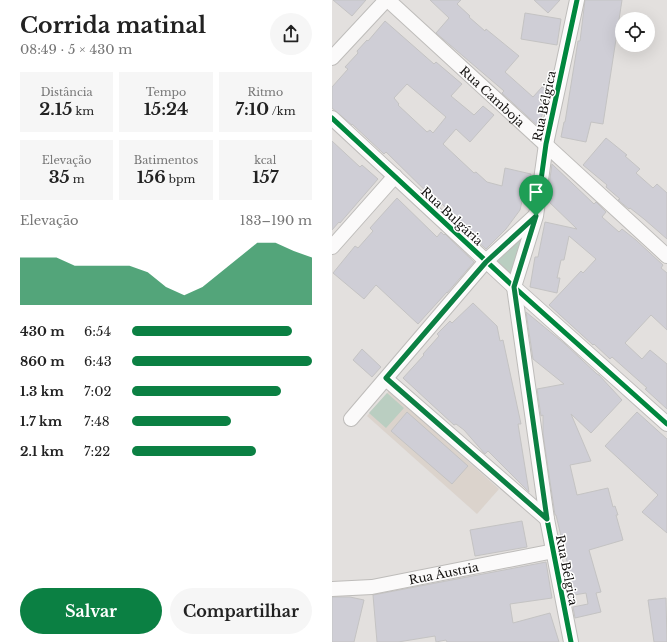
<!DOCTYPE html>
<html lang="pt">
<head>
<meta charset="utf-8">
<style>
  body { margin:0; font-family:"Libre Baskerville",serif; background:#f6f6f6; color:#222; height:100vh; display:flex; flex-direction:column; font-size:15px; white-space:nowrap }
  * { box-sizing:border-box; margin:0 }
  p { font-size:13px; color:#767676 }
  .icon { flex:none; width:22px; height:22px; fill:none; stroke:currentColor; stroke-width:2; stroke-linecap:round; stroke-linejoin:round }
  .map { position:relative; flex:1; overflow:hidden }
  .details { display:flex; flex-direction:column; background:#fff; width:332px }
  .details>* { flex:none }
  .controls { position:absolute; left:283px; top:12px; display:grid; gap:8px }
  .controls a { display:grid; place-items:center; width:40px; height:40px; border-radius:50%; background:#fff; box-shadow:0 4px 16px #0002; font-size:20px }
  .pin { position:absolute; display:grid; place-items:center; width:34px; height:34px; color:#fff; margin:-41px -17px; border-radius:50% 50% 50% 0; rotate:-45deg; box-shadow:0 0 4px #0007 }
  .pin .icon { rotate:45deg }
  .round { display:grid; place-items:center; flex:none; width:42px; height:42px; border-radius:21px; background:#f6f6f6 }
  .head { display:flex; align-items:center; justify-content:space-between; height:68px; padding:0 20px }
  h1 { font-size:22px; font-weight:800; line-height:30px }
  .metrics { display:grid; grid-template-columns:repeat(3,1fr); gap:6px; height:68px; padding:4px 20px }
  .metrics div { display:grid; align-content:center; border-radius:0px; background:#f6f6f6; text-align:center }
  .metrics b { font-size:17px; font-weight:800 }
  .metrics small { font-size:11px; font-weight:400 }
  .metrics p { font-size:11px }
  .chart { height:112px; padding:8px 20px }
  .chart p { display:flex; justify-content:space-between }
  .chart svg { width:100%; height:72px; margin-top:4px; fill:#0b8043; opacity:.7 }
  .primary-button { display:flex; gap:8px; margin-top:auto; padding:8px 20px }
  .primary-button a { flex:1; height:46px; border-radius:24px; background:#0b8043; color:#fff; font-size:16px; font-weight:800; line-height:46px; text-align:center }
  .primary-button a+a { background:#f6f6f6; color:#222 }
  ul { padding:0 20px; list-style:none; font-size:13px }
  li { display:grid; grid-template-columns:64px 48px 1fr; align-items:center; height:30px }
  li i { height:10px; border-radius:5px; background:#0b8043 }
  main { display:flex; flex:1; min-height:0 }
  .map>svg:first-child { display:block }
</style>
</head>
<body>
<main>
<section class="details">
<div class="head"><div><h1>Corrida matinal</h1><p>08:49 · 5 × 430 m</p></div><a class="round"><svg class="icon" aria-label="share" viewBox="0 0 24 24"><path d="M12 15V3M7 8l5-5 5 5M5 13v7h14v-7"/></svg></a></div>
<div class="metrics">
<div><p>Distância</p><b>2.15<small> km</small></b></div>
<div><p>Tempo</p><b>15:24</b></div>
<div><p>Ritmo</p><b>7:10<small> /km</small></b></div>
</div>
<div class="metrics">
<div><p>Elevação</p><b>35<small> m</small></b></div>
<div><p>Batimentos</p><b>156<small> bpm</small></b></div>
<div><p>kcal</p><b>157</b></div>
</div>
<div class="chart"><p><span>Elevação</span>183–190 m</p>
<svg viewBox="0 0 160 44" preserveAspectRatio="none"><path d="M0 44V15L10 15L20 15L30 20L40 20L50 20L60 20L70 24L80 33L90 38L100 33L110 24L120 15L130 6L140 6L150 11L160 15V44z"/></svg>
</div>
<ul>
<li><b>430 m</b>6:54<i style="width:89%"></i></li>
<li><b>860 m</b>6:43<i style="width:100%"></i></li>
<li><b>1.3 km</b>7:02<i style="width:83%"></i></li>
<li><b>1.7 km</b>7:48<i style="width:55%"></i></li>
<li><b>2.1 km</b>7:22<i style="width:69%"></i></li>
</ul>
<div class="primary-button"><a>Salvar</a><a>Compartilhar</a></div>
</section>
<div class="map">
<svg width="335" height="642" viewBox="0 0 335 642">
  <rect width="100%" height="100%" fill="#e3e0de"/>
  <path fill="#dbd3cc" d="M 57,391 L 167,489 L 145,514 L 35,416 Z"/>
  <path fill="#bacec1" d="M 196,226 L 181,278 L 165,262 Z
    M 55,393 L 72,408 L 54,428 L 37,413 Z"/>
  <path fill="#cfced6" stroke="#c4c3c3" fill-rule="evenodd" d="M 1,0 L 34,0 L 20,16 Z
    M 98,0 L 129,0 L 125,4 L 138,16 L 137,17 L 153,31 L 154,29 L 187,56 L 173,72 L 201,97 L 210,87 L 216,90 L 207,127 L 170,93 L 172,91 L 104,33 L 117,18 Z
    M 202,0 L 228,0 L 216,13 Z
    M 253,0 L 290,0 L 271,124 L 259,122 L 254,142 L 229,137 L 232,122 L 233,122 L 246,41 L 248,41 Z
    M 193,13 L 229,19 L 225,45 L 189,39 Z
    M 53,21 L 102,64 L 104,62 L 130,84 L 119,96 L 142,115 L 151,106 L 162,115 L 138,142 L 124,129 L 111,144 L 142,173 L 144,172 L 155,182 L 170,186 L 173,168 L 199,174 L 196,189 L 193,188 L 188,210 L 174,229 L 154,249 L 125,222 L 127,220 L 110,204 L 109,206 L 54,152 L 52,154 L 20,124 L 20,125 L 0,108 L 0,87 L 16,69 L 13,67 L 26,53 L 25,51 L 35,40 L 36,41 ZM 75,84 L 114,117 L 101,133 L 98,130 L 95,132 L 66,105 L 67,104 L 62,98 Z
    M 274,138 L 295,155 L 293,156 L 308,169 L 304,173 L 321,188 L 325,184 L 335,193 L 335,239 L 312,219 L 298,208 L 297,209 L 286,200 L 288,199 L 274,187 L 275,185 L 251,165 Z
    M 0,141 L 28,167 L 30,165 L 46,179 L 8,223 L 7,222 L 0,230 Z
    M 220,164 L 262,204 L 264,202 L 274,212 L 270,217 L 287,232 L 290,229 L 304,240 L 331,265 L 329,268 L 335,273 L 335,330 L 319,315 L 293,343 L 310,359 L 318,350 L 335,364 L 335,409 L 313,389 L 315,388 L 280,357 L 278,359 L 262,344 L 261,345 L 217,305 L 249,271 L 251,273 L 264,259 L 237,236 L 232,260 L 229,260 L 225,278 L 228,278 L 225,293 L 198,287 L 203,257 L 206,257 L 213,222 L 245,229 L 215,200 Z
    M 65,198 L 105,237 L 109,232 L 112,235 L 113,234 L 142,262 L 115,293 L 115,292 L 86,324 L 44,285 L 32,299 L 1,273 L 23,246 L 26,248 L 41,231 L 38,228 Z
    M 141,303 L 165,326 L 168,341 L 171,340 L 189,424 L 186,424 L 197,492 L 156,451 L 153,454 L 132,430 L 124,424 L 122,425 L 71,378 L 92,355 L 91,354 L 107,336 L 105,334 L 118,321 L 120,323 Z
    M 194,312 L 233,344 L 265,374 L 267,375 L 290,400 L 259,433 L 239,414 L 259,461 L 238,465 L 245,495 L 276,488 L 281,507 L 283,506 L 286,515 L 284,515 L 291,540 L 257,550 L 269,592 L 264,593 L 269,612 L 243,618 L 241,607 L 256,604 L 254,593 L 242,595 L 234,568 L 237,568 L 231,548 L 232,547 L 228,536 L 229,536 L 224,515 L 223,515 L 211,434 L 211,415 L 209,416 L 205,389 L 232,384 L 201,359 Z
    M 30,349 L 49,367 L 40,377 L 21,360 Z
    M 75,412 L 136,466 L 120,484 L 59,431 Z
    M 305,412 L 335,439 L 335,533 L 310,512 L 326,495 L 273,446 Z
    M 190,521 L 195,547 L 143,556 L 138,530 Z
    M 214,562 L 220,598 L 178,604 L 181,623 L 218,613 L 227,642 L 115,642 L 114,640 L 104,642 L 103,636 L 66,642 L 45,642 L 41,595 Z
    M 0,597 L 18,597 L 32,600 L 22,642 L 0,642 Z
    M 334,598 L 335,642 L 322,642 L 316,600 Z"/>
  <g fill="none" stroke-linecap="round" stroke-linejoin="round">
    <defs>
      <g id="street">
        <path id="s1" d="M 56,0 L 335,256"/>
        <path d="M 0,58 L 54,0"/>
        <path d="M 0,118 L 182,287 L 335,424"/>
        <path d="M 0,247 L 63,176"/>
        <path d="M 54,379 L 215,519"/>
        <path d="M 19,419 L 154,261 L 203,216"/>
        <path id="s2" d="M 0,589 L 40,587 L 222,551"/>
        <path d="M 239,642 L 215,519 L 182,287 L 204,216 L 214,144 L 245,0"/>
      </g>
    </defs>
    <use href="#street" stroke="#bebcba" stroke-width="16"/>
    <use href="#street" stroke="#fbfafa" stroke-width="14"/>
    <defs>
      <path id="cycleway" d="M 0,118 L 182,287 L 335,424
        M 239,642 L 215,519 L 182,287 L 204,216 L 214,144 L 245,0"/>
    </defs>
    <use href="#cycleway" stroke="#fff" stroke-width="8"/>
    <use href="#cycleway" stroke="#00873e" stroke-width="5"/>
  </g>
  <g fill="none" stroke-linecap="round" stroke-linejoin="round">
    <defs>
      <path id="route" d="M 204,216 L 182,287 L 215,519 L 54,378 L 154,262 Z"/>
    </defs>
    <use href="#route" stroke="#fff" stroke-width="8"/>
    <use href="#route" stroke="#0b8043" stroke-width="5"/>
  </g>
  <g text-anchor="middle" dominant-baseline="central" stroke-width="3" stroke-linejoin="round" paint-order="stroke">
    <g font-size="12" fill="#12100e" stroke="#fff">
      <text stroke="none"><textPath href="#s1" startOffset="142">Rua Camboja</textPath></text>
      <text transform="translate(212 106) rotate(-78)">Rua Bélgica</text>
      <text transform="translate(120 216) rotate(43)">Rua Bulgária</text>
      <text transform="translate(235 570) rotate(79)">Rua Bélgica</text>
      <text stroke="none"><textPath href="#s2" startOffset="113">Rua Áustria</textPath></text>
    </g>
  </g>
</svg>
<div class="controls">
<a><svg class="icon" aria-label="locate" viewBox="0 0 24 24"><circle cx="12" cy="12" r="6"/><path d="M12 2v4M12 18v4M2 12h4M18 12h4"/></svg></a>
</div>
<div class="pin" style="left:204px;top:216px;background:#1e9e55"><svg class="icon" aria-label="arrive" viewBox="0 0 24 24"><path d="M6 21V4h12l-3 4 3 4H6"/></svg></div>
</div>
</main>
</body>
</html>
